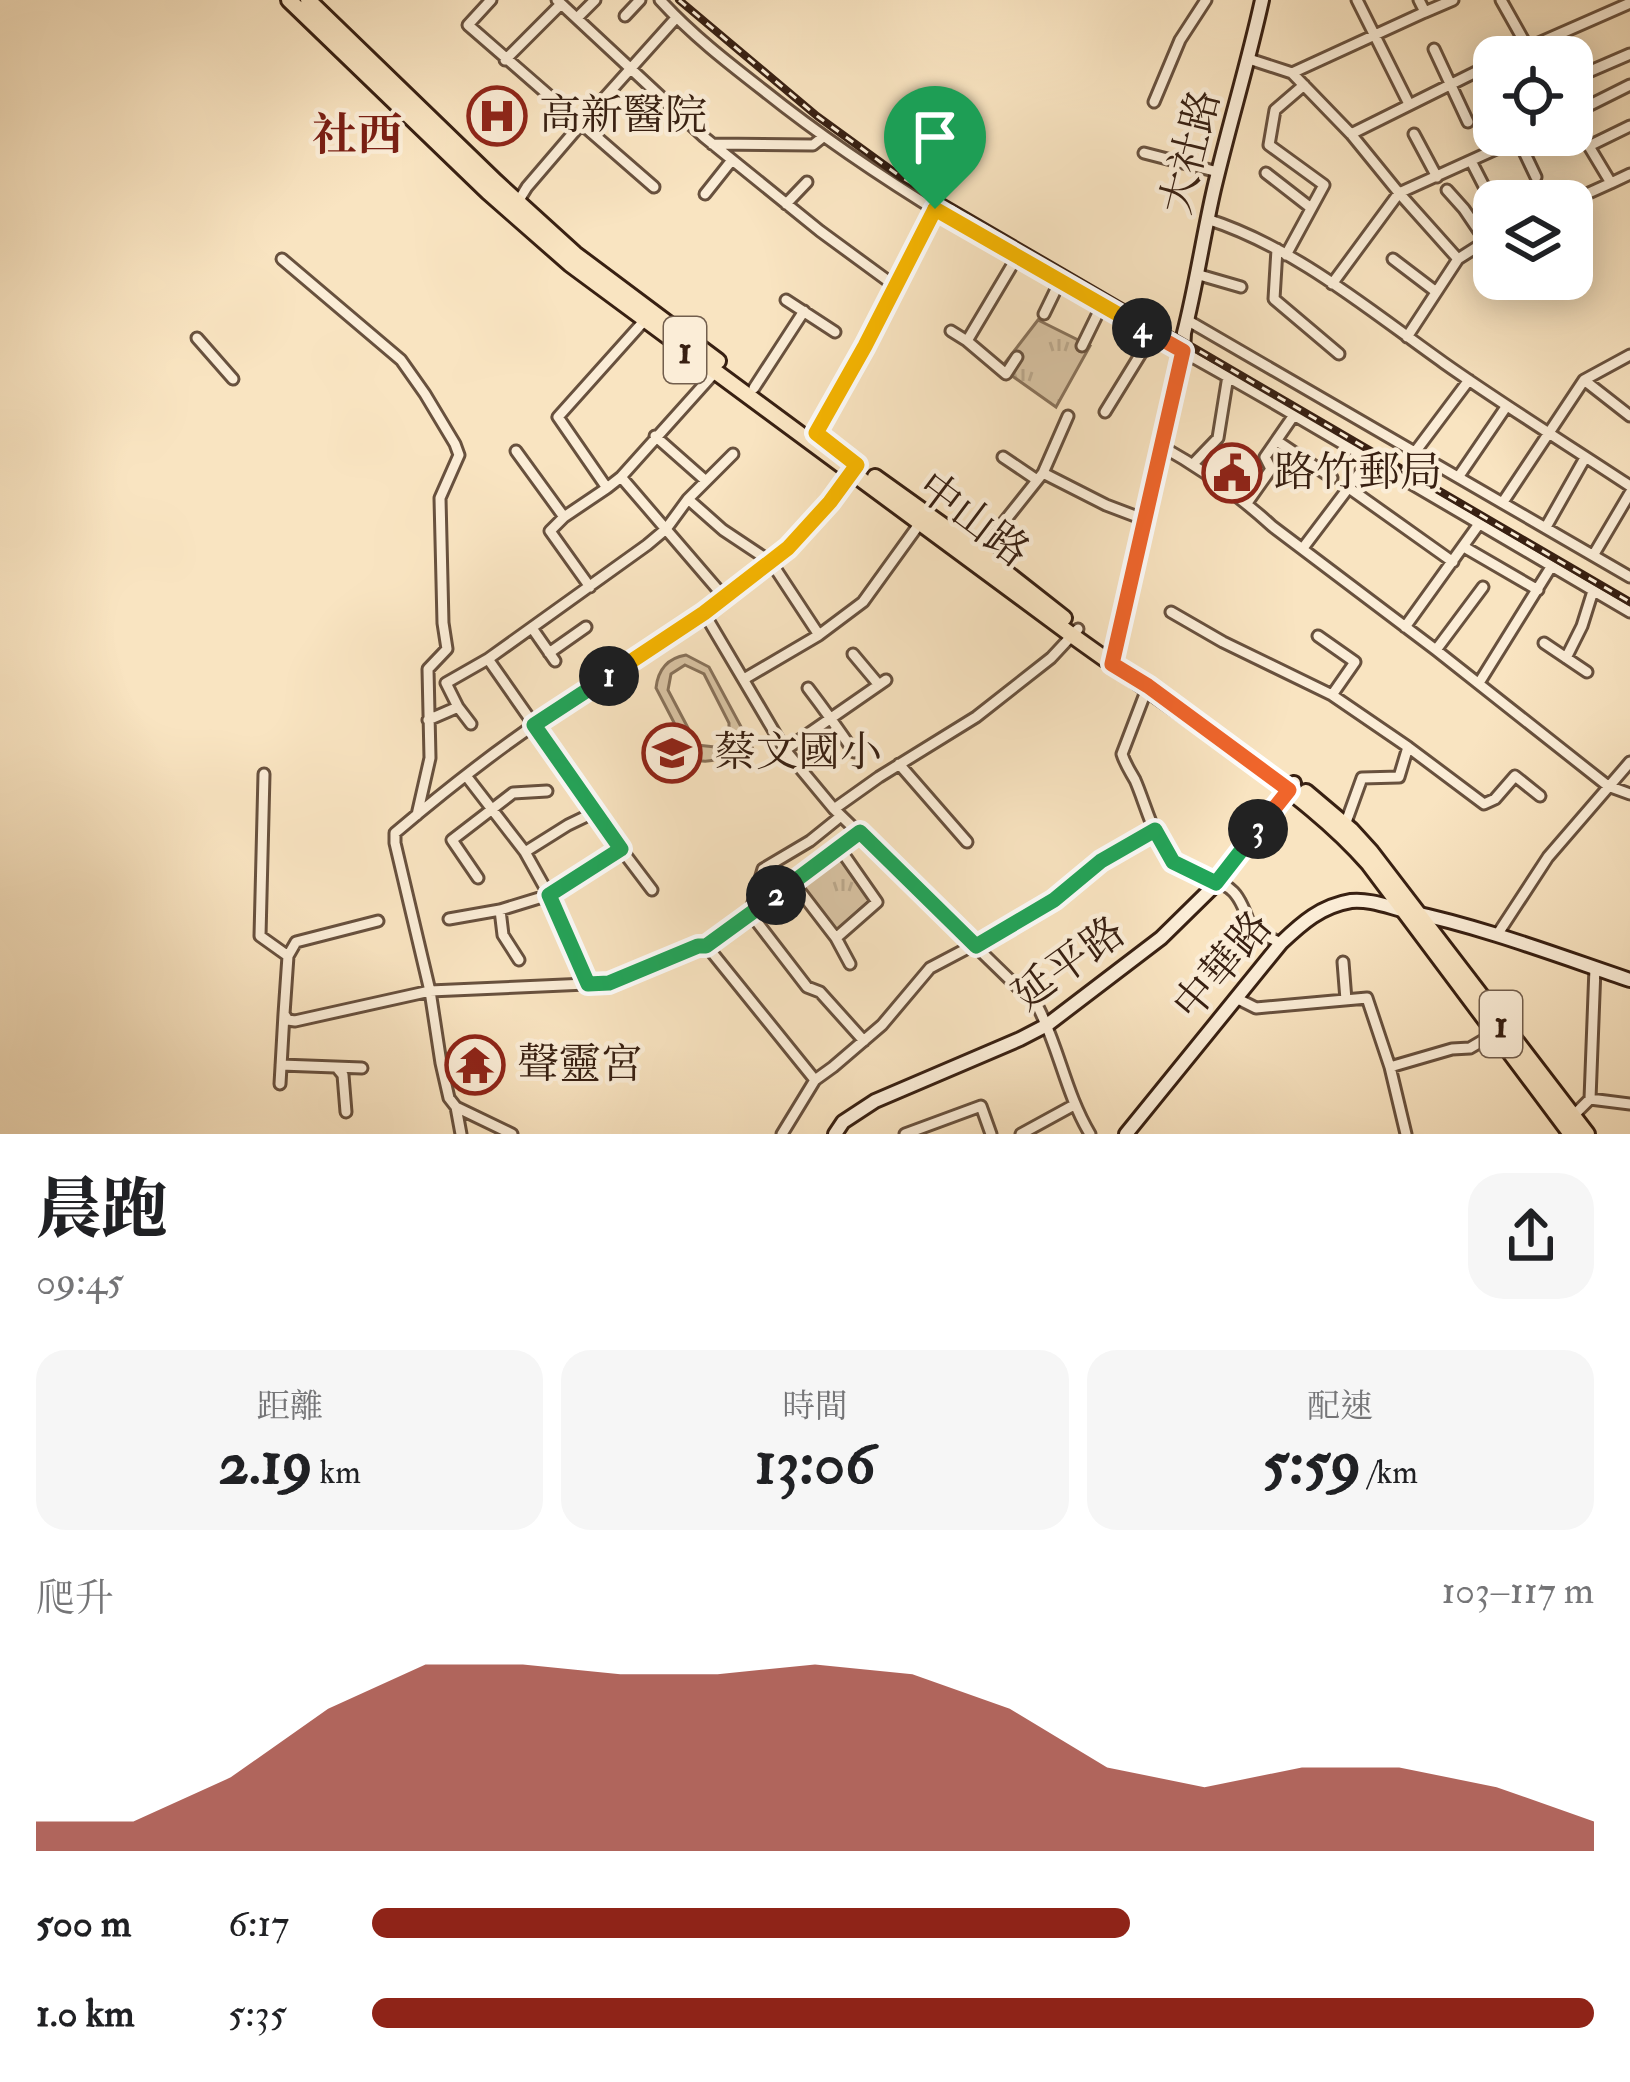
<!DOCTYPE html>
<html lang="zh-TW">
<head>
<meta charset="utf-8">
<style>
  body { margin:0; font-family:"IM FELL Double Pica","Noto Serif TC",serif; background:#f6f6f6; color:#202124; height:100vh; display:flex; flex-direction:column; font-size:45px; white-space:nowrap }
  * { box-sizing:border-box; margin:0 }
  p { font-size:39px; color:#757577 }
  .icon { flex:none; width:66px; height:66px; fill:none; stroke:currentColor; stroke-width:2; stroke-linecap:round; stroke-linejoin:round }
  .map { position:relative; height:1134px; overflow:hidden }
  .drawer { display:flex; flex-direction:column; background:#fff; flex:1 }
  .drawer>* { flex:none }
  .buttons { position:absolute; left:1473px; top:36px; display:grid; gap:24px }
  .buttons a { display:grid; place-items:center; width:120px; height:120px; border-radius:24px; background:#fff; box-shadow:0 6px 30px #0003; font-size:60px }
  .pin { position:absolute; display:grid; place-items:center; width:102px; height:102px; color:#fff; margin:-123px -51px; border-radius:50% 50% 50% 0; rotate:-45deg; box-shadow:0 0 12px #0007 }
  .pin .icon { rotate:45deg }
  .km { position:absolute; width:60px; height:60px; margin:-30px; border-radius:50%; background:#222; color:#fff; font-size:33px; line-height:60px; text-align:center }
  .round { display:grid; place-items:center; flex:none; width:126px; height:126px; border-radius:36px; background:#f6f6f6 }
  .summary { display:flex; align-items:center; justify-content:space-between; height:204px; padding:0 36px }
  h1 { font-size:66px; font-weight:800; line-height:90px }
  .stats { display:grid; grid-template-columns:repeat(3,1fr); gap:18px; height:204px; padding:12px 36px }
  .stats div { display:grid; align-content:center; border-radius:30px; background:#f6f6f6; text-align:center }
  .stats b { font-size:60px; font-weight:800 }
  .stats small { font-size:33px; font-weight:400 }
  .stats p { font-size:33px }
  .chart { height:336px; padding:24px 36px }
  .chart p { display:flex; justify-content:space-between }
  .chart svg { width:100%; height:216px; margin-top:12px; fill:#8f2418; opacity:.7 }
  ul { padding:0 36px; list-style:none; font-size:39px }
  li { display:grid; grid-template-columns:192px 144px 1fr; align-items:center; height:90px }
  li i { height:30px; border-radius:15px; background:#8f2418 }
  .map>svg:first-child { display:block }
</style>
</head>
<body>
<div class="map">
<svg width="1630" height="1134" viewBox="0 0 1630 1134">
  <defs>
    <pattern id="park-tufts" width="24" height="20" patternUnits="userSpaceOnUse" patternTransform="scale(3)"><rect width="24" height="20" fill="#d8c3a3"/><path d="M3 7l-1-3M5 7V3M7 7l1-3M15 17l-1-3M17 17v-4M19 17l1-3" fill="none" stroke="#baa78b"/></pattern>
  </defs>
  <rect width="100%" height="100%" fill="#f9e4c1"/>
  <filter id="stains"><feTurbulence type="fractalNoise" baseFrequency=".00167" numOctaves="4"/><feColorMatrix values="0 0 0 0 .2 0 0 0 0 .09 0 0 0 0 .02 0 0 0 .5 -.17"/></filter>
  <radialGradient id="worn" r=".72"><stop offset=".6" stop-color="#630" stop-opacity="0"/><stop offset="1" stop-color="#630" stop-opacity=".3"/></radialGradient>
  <path fill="#d8c3a3" stroke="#88725a" stroke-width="3" fill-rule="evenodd" d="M 686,655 L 709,667 L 753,749 L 745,754 L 737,740 C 728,756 712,766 693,759 L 656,688 C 658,670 668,658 686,655 ZM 685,665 L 704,674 L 729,723 L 729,736 L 715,747 L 697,745 L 668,690 L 671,674 Z"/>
  <path fill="url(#park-tufts)" stroke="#88725a" stroke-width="3" d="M 1038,320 L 1090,346 L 1056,407 L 1001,368 Z
    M 838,856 L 870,900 L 836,931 L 800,883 Z"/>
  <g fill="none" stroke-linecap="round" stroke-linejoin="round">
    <defs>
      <path id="street" d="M 491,0 L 468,25 L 654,187
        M 557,0 L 704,137 L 820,231 L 895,286
        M 660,0 C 691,34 727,62 763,90 C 925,220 1116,310 1294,415 L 1265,457 L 1271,469 L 1247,503
        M 1357,0 L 1409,104
        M 1419,0 L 1425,12 L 1453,0
        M 1501,0 L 1533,57
        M 625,16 L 640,0
        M 577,18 L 595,0
        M 1434,49 L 1468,122
        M 1507,57 L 1630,3
        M 1249,59 L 1292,73 L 1425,12
        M 505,60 L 561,4
        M 1486,67 L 1494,84
        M 1292,73 L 1351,134 L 1399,193 L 1527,135
        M 1572,79 L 1630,54
        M 1154,102 L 1180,40 L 1206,0
        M 1572,114 L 1630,85
        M 1572,118 L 1611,183 L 1630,174
        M 1351,134 L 1494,63
        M 1414,134 L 1437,177
        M 1518,139 L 1536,177
        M 712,144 L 813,145 L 823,137
        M 1589,146 L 1630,126
        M 1144,153 L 1218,172
        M 1471,161 L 1489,196
        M 1266,173 L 1311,208
        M 1447,190 L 1464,209 L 1485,240
        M 705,194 L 732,160
        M 1571,201 L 1611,183
        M 786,204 L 807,182
        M 516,205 L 527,187 L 581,124 L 676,18
        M 1207,219 C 1295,247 1369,310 1444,363 C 1505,406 1568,445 1630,486
        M 1277,249 L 1274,299 L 1339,354
        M 1286,255 L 1324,185 L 1269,145 L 1275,110 L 1304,85
        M 282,259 L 401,360 L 425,394 L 455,444 L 459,455 L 440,498 L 443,623 L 447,649 L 428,669 L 430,758 L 417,815
        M 1393,259 L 1435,291
        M 1196,274 L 1241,287
        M 1332,284 L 1399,193 L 1458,259
        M 786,300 L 835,332
        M 1044,314 L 1060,281
        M 1187,320 L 1630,577
        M 951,331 L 967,341 L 1006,374 L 1017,357
        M 1407,337 L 1458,259 L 1494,236
        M 197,338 L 233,379
        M 967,341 L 1017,257
        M 1082,346 L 1102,305
        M 1584,380 L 1630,416
        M 754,388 L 804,311
        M 1105,412 L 1153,334
        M 1294,415 L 1630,612
        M 816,433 L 865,346 L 935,210
        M 655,436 L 706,481
        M 1277,441 L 1332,478
        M 1161,446 C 1201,468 1238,495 1272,526 L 1436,650 L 1608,786 L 1630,794
        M 516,451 L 564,517
        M 1415,452 L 1469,380
        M 1003,457 L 1037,480
        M 1193,464 L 1218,438 L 1228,376
        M 1043,473 L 1106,505 L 1143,519
        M 1459,476 L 1506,407
        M 621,477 L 725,598
        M 607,488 L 621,477 L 717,370
        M 1349,488 L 1453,562
        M 688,499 L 723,530 L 771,562 L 819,635
        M 1503,502 L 1584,380 L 1630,355
        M 1546,527 L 1585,458
        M 1464,547 L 1538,590
        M 1303,548 L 1371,458
        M 980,552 L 1043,473 L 1068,416
        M 1594,554 L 1630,493
        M 590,587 L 550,531 L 564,517 L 607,488 L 558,417 L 644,321
        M 1171,612 L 1223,642 L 1332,695 L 1408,747 L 1484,804 L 1495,799 L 1515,776 L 1540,796
        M 704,613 L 785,750 L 834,809 L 1038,1007 C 1059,1048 1066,1094 1090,1134
        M 1405,627 L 1479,524
        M 532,628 L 555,661
        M 1318,636 L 1355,662 L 1332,695
        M 1544,643 L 1587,672
        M 1436,650 L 1483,587
        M 549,653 L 586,627
        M 853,654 L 879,685
        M 1566,658 L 1582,626 L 1593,591
        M 744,679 L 819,635 L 863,602 L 920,523
        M 1479,683 L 1551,567
        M 1148,686 L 1122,754 C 1125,764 1130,771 1135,780 C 1145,802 1157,851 1177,865 C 1219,895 1232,866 1251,929 L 1281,943
        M 808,688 C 824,709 839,730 854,752
        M 428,720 L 458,707
        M 471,724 L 458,707 L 446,683 L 488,659
        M 785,750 L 886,680
        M 899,764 L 967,842
        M 264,774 L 260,936 L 288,956
        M 467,777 L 525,852 L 549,895 L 588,984
        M 834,809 L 879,777 L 976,717 L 1051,658 L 1078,629
        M 595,812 L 488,659 L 647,545 L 666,529 L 688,499 L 733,454
        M 841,816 L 810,841 L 763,869 L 750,913 L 807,987 L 820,992 L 864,1041
        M 1345,825 L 1362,778 L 1399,777 L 1408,747
        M 525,852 L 568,825 L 595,812 L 621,849
        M 478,878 L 452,840 L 513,793 L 547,791
        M 793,882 L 836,938 L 850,964
        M 500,910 L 503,935 L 519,960
        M 449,919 L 500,910 L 549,895 L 621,849 L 652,890
        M 378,921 L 296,942 L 288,956 L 284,1014 L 288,1020 L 295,1021 L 430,991 L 609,983 L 706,945 L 860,833
        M 1497,935 L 1548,857 L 1630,762
        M 836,938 L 877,902 L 840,849
        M 706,945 L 815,1080
        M 1343,962 L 1346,1000
        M 1236,998 L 1256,1008 L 1367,998 L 1390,1067
        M 281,1065 L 362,1068
        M 338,1069 L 343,1075 L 346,1112
        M 280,1084 L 284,1014
        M 1590,1099 L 1630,1104
        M 456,1107 L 512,1134
        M 1573,1116 L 1590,1099 L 1595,968
        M 461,1134 L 456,1107 L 449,1098 L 441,1063 L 430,991 L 395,843 L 395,833 C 441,794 490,755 540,721 C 623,666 714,616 787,549 C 814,524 834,493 857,465
        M 782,1134 L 815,1080 L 833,1067 L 882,1025 L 930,968 L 1023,919 L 1069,890 L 1101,861 L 1155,830
        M 905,1134 L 981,1106 L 991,1134
        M 1021,1134 L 1074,1105
        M 1406,1134 L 1390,1067 L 1452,1049 L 1470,1048 L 1499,1031"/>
      <path id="secondary" d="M 1112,664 L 1183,351 L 1184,333 C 1196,286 1203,237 1214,189 C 1229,125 1248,64 1262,0
        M 835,1134 L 843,1122 L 875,1101 L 1020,1039 L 1047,1025 L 1161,938 L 1217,883 L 1294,783
        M 1126,1134 L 1281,943 C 1302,923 1321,906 1351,901 C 1369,899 1389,907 1406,911 C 1483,927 1556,955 1630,980"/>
      <path id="primary" d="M 289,0 L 488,192 L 570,264 L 1073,636 C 1131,678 1191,718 1249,761 C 1292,792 1334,824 1369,864 L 1571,1134
        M 308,0 L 496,182 L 575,254 L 718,361
        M 875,477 L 980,552 L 1064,618
        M 1306,792 L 1351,830 L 1371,852 L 1587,1134"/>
    </defs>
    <use href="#street" stroke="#68513e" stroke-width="15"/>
    <use href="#secondary" stroke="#382012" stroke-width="18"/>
    <use href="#primary" stroke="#382012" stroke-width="20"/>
    <use href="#street" stroke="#fbedd7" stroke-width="9"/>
    <use href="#secondary" stroke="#fbedd7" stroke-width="12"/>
    <use href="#primary" stroke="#f9e4c1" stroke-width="14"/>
    <defs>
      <path id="rail" d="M 679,0 L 817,116 L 901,177 L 1630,602"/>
    </defs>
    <use href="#rail" stroke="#382012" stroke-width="8"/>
    <use href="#rail" stroke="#fbedd7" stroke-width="3" stroke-dasharray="9" stroke-linecap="butt"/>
  </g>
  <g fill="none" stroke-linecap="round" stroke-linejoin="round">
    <defs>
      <path id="split-1" d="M 609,676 L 704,613 L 788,548 L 830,502 L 857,465 L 816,433 L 865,346 L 935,209"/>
      <path id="split-2" d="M 609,676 L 534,725 L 621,849 L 549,895 L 588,984 L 609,983 L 698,946 L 706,946 L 776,895"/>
      <path id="split-3" d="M 776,895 L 860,832 L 976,946 L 1054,900 L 1101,861 L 1155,830 L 1173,862 L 1216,883 L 1258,829"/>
      <path id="split-4" d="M 1142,328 L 1183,351 L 1112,664 L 1148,686 L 1289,790 L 1258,829"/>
      <path id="split-5" d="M 935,209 L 1142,328"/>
    </defs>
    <use href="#split-1" stroke="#fff" stroke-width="24"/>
    <use href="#split-2" stroke="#fff" stroke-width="24"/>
    <use href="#split-3" stroke="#fff" stroke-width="24"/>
    <use href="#split-4" stroke="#fff" stroke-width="24"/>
    <use href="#split-5" stroke="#fff" stroke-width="24"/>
    <use href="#split-1" stroke="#f5b400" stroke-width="15"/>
    <use href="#split-2" stroke="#22a559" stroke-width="15"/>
    <use href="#split-3" stroke="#22a559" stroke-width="15"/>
    <use href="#split-4" stroke="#f0652b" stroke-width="15"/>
    <use href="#split-5" stroke="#f5b400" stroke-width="15"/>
  </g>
  <defs>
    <symbol id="hospital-ring" viewBox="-11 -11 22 22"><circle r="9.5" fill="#fbedd7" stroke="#8f2418" stroke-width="1.5"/><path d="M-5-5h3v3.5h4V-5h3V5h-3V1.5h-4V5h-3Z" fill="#8f2418"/></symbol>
    <symbol id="civic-ring" viewBox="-11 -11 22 22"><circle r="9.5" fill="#fbedd7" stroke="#8f2418" stroke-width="1.5"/><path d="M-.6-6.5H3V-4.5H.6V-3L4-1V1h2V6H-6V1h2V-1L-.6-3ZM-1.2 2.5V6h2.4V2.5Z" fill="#8f2418"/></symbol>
    <symbol id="school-ring" viewBox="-11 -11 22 22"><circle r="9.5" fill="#fbedd7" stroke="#8f2418" stroke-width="1.5"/><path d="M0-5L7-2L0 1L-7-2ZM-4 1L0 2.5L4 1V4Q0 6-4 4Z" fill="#8f2418"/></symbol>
    <symbol id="temple-ring" viewBox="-11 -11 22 22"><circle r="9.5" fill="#fbedd7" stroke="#8f2418" stroke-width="1.5"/><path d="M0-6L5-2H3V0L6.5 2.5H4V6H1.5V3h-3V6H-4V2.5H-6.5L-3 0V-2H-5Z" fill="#8f2418"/></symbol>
  </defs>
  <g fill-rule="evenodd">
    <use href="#hospital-ring" x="464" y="83" width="66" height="66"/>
    <use href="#civic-ring" x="1199" y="440" width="66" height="66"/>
    <use href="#school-ring" x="639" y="720" width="66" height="66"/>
    <use href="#temple-ring" x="442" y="1032" width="66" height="66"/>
  </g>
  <g text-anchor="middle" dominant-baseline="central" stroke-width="9" stroke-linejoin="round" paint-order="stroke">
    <g fill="#fbedd7" stroke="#725e4d" stroke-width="3">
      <rect x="664" y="317" width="42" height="66" rx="9"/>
      <rect x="1480" y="991" width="42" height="66" rx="9"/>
    </g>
    <g font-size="39" font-weight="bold" fill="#382012">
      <text x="685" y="350">1</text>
      <text x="1501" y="1024">1</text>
    </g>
    <g font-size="42" fill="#382012" stroke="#fbedd7" text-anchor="start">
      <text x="539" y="116">高新醫院</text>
      <text x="1274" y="473">路竹郵局</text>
      <text x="714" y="753">蔡文國小</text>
      <text x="517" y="1065">聲靈宮</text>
    </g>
    <g font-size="42" fill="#382012" stroke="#fbedd7">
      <text transform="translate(1191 152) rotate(-76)">大社路</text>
      <text transform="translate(973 520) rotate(37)">中山路</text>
      <text transform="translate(1069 964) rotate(-36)">延平路</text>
      <text transform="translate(1223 966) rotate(-50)">中華路</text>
    </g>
    <g font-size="45" font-weight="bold" fill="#7a1f14" stroke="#fbedd7">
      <text x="357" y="136">社西</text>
    </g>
  </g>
  <rect width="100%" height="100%" filter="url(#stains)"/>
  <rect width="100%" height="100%" fill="url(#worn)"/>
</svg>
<div class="buttons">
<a><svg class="icon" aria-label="locate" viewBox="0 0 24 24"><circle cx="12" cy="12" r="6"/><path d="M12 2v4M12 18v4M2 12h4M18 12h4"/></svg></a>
<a><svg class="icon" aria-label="layers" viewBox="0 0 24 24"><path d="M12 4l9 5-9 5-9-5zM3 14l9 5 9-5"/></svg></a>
</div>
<div class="pin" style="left:935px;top:209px;background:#1e9e55"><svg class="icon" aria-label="arrive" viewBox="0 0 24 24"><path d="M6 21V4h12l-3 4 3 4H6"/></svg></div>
<b class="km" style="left:609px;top:676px">1</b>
<b class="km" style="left:776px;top:895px">2</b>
<b class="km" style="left:1258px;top:829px">3</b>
<b class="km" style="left:1142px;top:328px">4</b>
</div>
<section class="drawer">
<div class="summary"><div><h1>晨跑</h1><p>09:45</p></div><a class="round"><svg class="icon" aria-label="share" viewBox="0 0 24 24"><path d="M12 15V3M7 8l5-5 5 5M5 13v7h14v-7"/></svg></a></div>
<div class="stats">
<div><p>距離</p><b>2.19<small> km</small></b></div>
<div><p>時間</p><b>13:06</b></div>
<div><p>配速</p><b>5:59<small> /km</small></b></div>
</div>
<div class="chart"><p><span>爬升</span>103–117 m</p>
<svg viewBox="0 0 160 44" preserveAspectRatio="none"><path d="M0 44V38L10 38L20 29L30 15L40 6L50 6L60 8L70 8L80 6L90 8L100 15L110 27L120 31L130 27L140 27L150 31L160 38V44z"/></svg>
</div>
<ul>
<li><b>500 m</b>6:17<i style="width:62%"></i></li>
<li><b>1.0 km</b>5:35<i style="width:100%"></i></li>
</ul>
</section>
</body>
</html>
